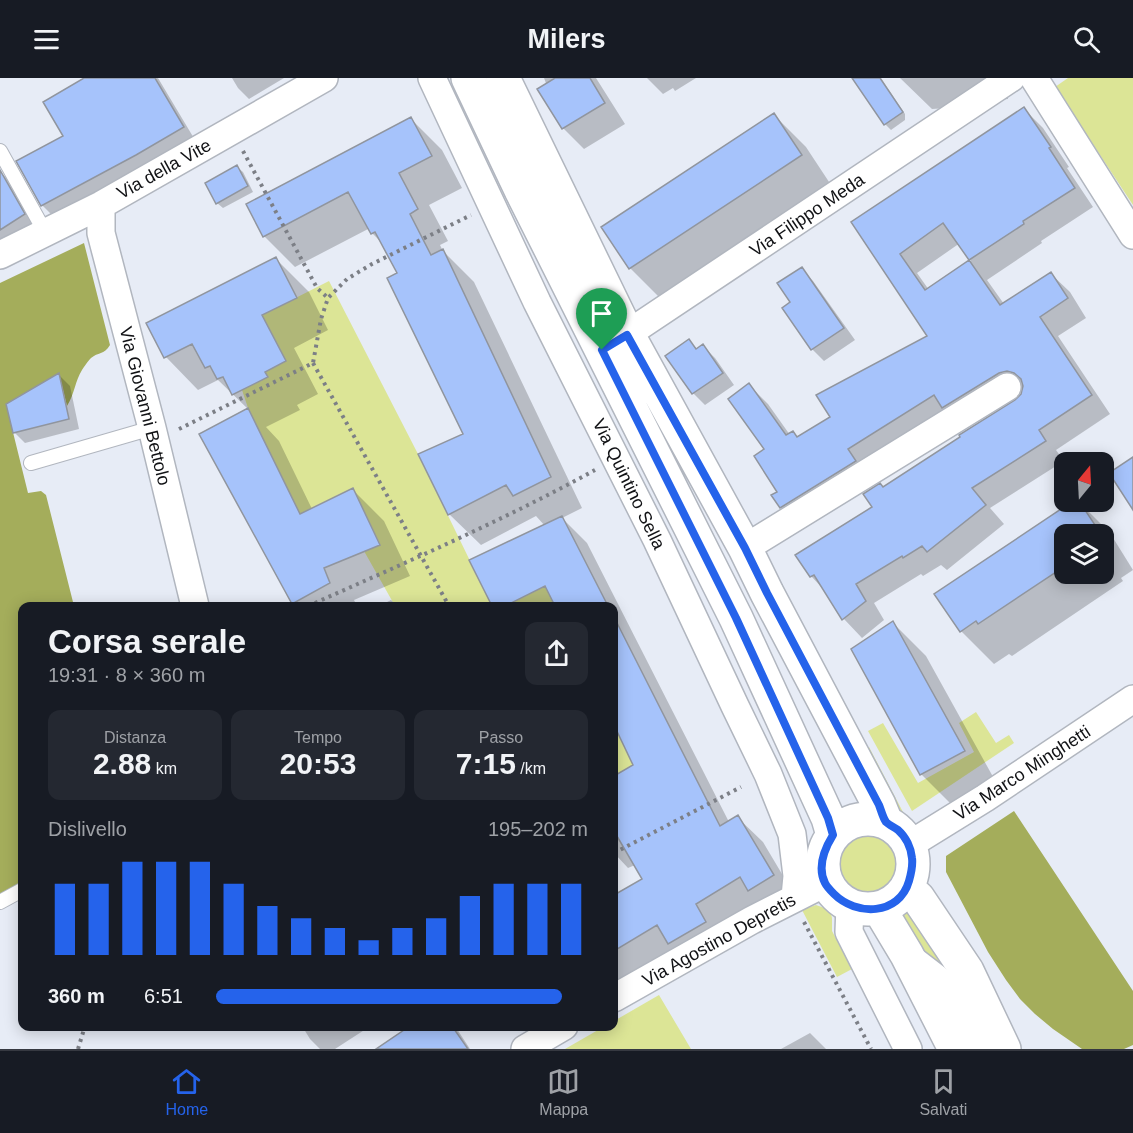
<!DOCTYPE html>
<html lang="it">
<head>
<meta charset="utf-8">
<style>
  body { margin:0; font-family:Arial,sans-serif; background:#242831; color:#f1f3f6; height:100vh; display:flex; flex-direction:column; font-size:22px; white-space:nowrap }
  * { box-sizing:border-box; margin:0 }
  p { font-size:20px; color:#9ea1a6 }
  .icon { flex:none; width:33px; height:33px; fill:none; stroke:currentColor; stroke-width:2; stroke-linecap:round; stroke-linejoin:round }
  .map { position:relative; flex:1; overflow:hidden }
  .panel { position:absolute; left:18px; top:524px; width:600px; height:429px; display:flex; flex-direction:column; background:#171b24; border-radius:12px; box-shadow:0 3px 15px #0003 }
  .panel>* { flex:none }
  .needle { width:39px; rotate:18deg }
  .buttons { position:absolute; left:1054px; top:374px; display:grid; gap:12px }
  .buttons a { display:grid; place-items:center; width:60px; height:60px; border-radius:12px; background:#171b24; box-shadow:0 3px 15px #0003; font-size:30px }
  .pin { position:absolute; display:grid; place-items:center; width:51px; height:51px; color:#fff; margin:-62px -26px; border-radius:50% 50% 50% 0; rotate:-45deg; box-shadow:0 0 6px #0007 }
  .pin .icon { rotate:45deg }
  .round { display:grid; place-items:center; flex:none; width:63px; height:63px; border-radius:12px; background:#242831 }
  .overview { display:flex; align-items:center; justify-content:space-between; height:102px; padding:0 30px }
  h1 { font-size:33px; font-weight:600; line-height:45px }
  .figures { display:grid; grid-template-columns:repeat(3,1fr); gap:9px; height:102px; padding:6px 30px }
  .figures div { display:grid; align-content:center; border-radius:12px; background:#242831; text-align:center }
  .figures b { font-size:30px; font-weight:600 }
  .figures small { font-size:16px; font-weight:400 }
  .figures p { font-size:16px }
  .chart { height:168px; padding:12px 30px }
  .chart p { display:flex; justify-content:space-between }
  .chart svg { width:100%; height:108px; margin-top:6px; stroke:#2563eb; stroke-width:6 }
  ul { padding:0 30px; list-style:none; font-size:20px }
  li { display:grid; grid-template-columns:96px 72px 1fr; align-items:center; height:45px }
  li i { height:15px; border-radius:8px; background:#2563eb }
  header { display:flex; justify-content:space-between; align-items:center; height:78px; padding:0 30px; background:#171b24; font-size:27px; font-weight:600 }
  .menu { display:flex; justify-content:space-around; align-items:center; height:84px; border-top:2px solid #363941; background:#171b24; font-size:16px; color:#9ea1a6 }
  .menu a { display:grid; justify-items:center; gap:3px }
  .menu .active { color:#2563eb }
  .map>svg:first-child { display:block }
</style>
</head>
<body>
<header><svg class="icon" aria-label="menu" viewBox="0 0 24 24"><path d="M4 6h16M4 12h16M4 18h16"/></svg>Milers<svg class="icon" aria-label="search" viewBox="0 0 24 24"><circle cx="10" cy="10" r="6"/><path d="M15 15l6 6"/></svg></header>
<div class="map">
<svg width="1133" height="971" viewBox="0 0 1133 971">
  <rect width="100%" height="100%" fill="#e7ecf6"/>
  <path fill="#dce596" d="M 1068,0 L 1133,0 L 1133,127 L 1055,9 Z
    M 329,203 L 418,376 L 492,528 L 395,528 L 364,473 L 380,466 L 353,410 L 300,436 L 248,330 L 242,312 L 268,299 L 265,294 L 286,283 L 262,237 Z
    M 545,508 L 555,528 L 505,528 Z
    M 976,634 L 996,665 L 1009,657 L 1014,665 L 912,733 L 868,653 L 883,645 L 918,705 L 974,674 L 959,645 Z
    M 614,647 L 633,687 L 614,698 Z
    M 869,669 L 904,736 L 897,733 L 867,671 Z
    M838 786a29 29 0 1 1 58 0a29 29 0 1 1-58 0Z
    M 816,827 L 830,832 L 832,840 L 832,853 L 852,891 L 837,899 L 802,832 Z
    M 910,829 L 949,895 L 919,868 L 898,836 Z
    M 659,917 L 691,971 L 565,971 L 605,948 L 614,948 L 614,943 Z"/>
  <path fill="#a4ad5b" d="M 84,165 L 110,267 C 104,277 98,274 91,280 C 88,283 84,289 82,292 C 75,303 75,315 67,328 L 59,296 L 6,326 L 28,415 L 41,413 L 46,417 L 74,528 L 22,528 L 22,807 L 0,819 L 0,205 Z
    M 1014,733 L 1133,913 L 1133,967 L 1124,971 L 1082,971 L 1053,951 L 1035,936 L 1020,921 L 1006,902 L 988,874 L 946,794 L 946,778 Z"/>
  <path fill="#0003" fill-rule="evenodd" d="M 88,0 L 158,0 L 195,62 L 54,139 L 42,127 L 65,58 Z
    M 232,0 L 284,0 L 249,21 L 238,10 Z
    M 544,0 L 596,0 L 625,46 L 584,71 L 563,50 Z
    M 647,0 L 696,0 L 675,13 L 673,10 L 663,16 Z
    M 854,0 L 881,0 L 905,36 L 905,42 L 891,52 L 885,46 Z
    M 900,0 L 1007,0 L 1008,21 L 964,25 L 964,29 L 932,31 Z
    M 1024,31 L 1043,50 L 1069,89 L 1067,90 L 1093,129 L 1041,163 L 1042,165 L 987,202 L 1004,226 L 1051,196 L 1070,214 L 1086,240 L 1058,258 L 1110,336 L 1056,372 L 1064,383 L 990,430 L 1004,446 L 947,492 L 941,487 L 923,498 L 921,496 L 874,525 L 884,542 L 862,560 L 844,541 L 826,514 L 811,498 L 874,429 L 883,411 L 1016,324 L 1023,313 L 1019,314 L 800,448 L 781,429 L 779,414 L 749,307 L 768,326 L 790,357 L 793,355 L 798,360 L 832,339 L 929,259 L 853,145 ZM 960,165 L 971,183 L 929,212 L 917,195 Z
    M 773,36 L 806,69 L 833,110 L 663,223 L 630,190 Z
    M 411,41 L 442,72 L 462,110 L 429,127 L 448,163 L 440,167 L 443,173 L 474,204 L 582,430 L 562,440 L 587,465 L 729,744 L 737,739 L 763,764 L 798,823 L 730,869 L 694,890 L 679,874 L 614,912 L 614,819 L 644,801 L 635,787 L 628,790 L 614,775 L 614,699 L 635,688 L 614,644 L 614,528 L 494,528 L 545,448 L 536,438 L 481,467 L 449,436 L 465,357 L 399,195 L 383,166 L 372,155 L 370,150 L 295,189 L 264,158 Z
    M 237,89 L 243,94 L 253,114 L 223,130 L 217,125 Z
    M 0,94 L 12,105 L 36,149 L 0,171 Z
    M 276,181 L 309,214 L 328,252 L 294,270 L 318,316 L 297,327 L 300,332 L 266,349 L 279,363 L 312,431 L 353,412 L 384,443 L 410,498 L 354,522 L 357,528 L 295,528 L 201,356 L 249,332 L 218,302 L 198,312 L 166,279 L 148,245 Z
    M 801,191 L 813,203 L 855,262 L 824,283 L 812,271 L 792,225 Z
    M 689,263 L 698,272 L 703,268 L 715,280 L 734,307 L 705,327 L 693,315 Z
    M 59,297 L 70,308 L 79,351 L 25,365 L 14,354 Z
    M 1076,423 L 1078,423 L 1110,455 L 1133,492 L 1121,500 L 1123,503 L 1012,578 L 1009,576 L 994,586 L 961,553 ZM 1065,456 L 1104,456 L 1104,495 L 1065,495 Z
    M 391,522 L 397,528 L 379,528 Z
    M 893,545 L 926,578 L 997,706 L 954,729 L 922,697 L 853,572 Z
    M 302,948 L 368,948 L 369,949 L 335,971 L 320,971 L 310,961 Z
    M 405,948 L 455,948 L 470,971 L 419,971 Z
    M 810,955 L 826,971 L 781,971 Z"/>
  <path fill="#a6c3fb" stroke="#90959e" stroke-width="1.5" fill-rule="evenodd" d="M 84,0 L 155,0 L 184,49 L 136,77 L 41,128 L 16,83 L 63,58 L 43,24 Z
    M 555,0 L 590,0 L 605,25 L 562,51 L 537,11 Z
    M 852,0 L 880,0 L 903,34 L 884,47 Z
    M 1024,29 L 1051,69 L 1049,70 L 1075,110 L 1023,143 L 1024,146 L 969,182 L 1000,227 L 1051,194 L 1068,220 L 1040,239 L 1092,317 L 1039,352 L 1046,363 L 972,410 L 986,427 L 927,474 L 922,468 L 903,480 L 902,478 L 856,506 L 866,523 L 842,542 L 814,497 L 810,499 L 795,477 L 872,429 L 863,416 L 880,405 L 883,409 L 960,359 L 959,357 L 1015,322 L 1021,316 L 1023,308 L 1021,301 L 1014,295 L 1007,293 L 999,295 L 942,330 L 934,317 L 848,371 L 856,383 L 780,430 L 771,417 L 777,414 L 754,378 L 764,371 L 728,321 L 749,305 L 786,357 L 793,353 L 797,359 L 830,339 L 816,317 L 927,258 L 851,144 ZM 943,145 L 969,182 L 925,212 L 900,176 Z
    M 774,35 L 802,77 L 629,191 L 601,149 Z
    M 411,39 L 432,78 L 399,95 L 418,131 L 410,136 L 431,177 L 443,171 L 551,399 L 513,418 L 506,407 L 448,437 L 418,376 L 463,356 L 387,200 L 397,195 L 375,154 L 371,156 L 348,114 L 263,159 L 246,126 Z
    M 237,87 L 248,108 L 216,126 L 205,105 Z
    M 0,92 L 25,136 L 0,152 Z
    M 276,179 L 297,220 L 262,237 L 286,283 L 265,294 L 268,299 L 232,317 L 223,299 L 217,301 L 210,288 L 205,290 L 192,266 L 164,280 L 146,245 Z
    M 802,189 L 844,250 L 811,272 L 782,230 L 790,224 L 777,205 Z
    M 689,261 L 696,271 L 703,266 L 723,295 L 692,316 L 665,278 Z
    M 59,295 L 69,341 L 13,355 L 6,326 Z
    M 248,330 L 300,436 L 353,410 L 380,467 L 324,490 L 330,505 L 292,526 L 199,356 Z
    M 1133,379 L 1133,432 L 1109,395 Z
    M 1073,423 L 1079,423 L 1101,456 L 1065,456 L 1065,488 L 978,546 L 976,543 L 960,554 L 934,516 Z
    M 562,438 L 608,528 L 555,528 L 545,508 L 505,528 L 492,528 L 469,482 Z
    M 614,539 L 720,748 L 738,737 L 774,797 L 748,813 L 740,799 L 696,826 L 706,844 L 668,866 L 657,847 L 614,873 L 614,817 L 642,801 L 614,753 L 614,698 L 633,687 L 614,647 Z
    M 893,543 L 965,673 L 920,697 L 851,571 Z
    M 410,948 L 452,948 L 468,971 L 376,971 Z"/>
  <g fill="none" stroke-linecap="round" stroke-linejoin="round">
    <defs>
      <path id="service" d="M 0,73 L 45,154
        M 31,385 L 152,350
        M 0,824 L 22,812"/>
      <path id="minor" d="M 432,0 L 537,224 L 657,462 L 735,628 L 768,696 L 792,756 L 797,798 L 795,819
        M 1034,0 L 1133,157
        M 101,127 L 101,155 L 152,350 L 195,528
        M 0,177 L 101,127 L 324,0
        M 611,267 L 1011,0
        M 745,470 L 1007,309
        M 909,767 L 985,720 L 1133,621
        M 850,827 L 849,854 L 908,971
        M 910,880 L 936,900 L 941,905 L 974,971
        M 614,920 L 752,842 L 825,805
        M 525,971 L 564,948"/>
      <path id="tertiary" d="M 468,0 L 521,112 L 736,540 L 828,740 L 833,757
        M 503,0 L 628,257 L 745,470 L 767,515 L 879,727 L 886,744
        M823 786a45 45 0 1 1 90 0a45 45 0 1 1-90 0Z
        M 907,810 L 918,820 L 967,893 L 1004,971
        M 880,832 L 907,877 L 955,971"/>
    </defs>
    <use href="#service" stroke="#b1b6bf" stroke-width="16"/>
    <use href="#minor" stroke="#b1b6bf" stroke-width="30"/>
    <use href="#tertiary" stroke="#b1b6bf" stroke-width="36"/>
    <path stroke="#7c7f86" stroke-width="4" stroke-dasharray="3 4.5" stroke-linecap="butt" d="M 243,73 L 317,210 L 328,220
      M 313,285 L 449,528
      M 179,351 L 313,285 L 321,241 L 328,220 L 347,201 L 372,186 L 471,137
      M 308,528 C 405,485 502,443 595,392
      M 614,775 L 741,709
      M 804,844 L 871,971
      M 78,971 L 85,948"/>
    <use href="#service" stroke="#fff" stroke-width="14"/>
    <use href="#minor" stroke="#fff" stroke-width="27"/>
    <use href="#tertiary" stroke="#fff" stroke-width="33"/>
  </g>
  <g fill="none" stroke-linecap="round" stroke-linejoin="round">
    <defs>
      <path id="route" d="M 627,257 L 745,470 L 767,515 L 879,727 C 881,732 883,740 886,744 C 889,747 894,749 898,752 C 906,759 911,770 912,780 C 913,788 911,796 909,803 C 899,838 856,838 834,816 C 831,813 827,809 825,805 C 817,789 825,770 833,757 L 828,740 L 736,540 L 602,272 Z"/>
    </defs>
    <use href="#route" stroke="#fff" stroke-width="12"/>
    <use href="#route" stroke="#2563eb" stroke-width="8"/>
  </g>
  <g text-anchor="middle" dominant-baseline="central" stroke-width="4.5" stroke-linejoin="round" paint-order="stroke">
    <g font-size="18" fill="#111215" stroke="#fff">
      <text transform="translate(164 91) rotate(-29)">Via della Vite</text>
      <text transform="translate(807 137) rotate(-34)">Via Filippo Meda</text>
      <text transform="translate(145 328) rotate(76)">Via Giovanni Bettolo</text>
      <text transform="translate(629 406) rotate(64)">Via Quintino Sella</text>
      <text transform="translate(1022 695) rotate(-33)">Via Marco Minghetti</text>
      <text transform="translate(719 862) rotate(-29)">Via Agostino Depretis</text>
    </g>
  </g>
</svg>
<div class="buttons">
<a><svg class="needle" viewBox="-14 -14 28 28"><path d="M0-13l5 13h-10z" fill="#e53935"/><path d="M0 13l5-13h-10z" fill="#9ea1a6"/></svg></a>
<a><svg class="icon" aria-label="layers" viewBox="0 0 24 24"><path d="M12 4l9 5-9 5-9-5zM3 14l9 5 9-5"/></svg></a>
</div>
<div class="pin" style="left:602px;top:272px;background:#1e9e55"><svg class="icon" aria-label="arrive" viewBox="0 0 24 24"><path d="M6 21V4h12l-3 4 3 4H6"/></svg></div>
<section class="panel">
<div class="overview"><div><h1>Corsa serale</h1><p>19:31 · 8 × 360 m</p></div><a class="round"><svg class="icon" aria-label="share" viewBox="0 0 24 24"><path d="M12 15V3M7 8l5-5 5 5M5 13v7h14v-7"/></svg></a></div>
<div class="figures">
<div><p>Distanza</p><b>2.88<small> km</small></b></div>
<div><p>Tempo</p><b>20:53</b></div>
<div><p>Passo</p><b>7:15<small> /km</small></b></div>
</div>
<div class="chart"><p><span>Dislivello</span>195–202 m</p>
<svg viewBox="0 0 160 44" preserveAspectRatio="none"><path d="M5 44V15M15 44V15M25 44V6M35 44V6M45 44V6M55 44V15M65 44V24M75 44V29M85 44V33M95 44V38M105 44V33M115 44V29M125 44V20M135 44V15M145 44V15M155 44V15"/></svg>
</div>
<ul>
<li><b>360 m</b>6:51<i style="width:93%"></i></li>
</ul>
</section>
</div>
<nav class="menu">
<a class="active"><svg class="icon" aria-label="home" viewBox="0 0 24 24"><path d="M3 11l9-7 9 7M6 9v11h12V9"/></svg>Home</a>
<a><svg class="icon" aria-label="map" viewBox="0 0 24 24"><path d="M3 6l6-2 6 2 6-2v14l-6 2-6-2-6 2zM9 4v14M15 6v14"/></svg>Mappa</a>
<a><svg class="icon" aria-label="saved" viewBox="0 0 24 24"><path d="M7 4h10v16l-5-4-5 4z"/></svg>Salvati</a>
</nav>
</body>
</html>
